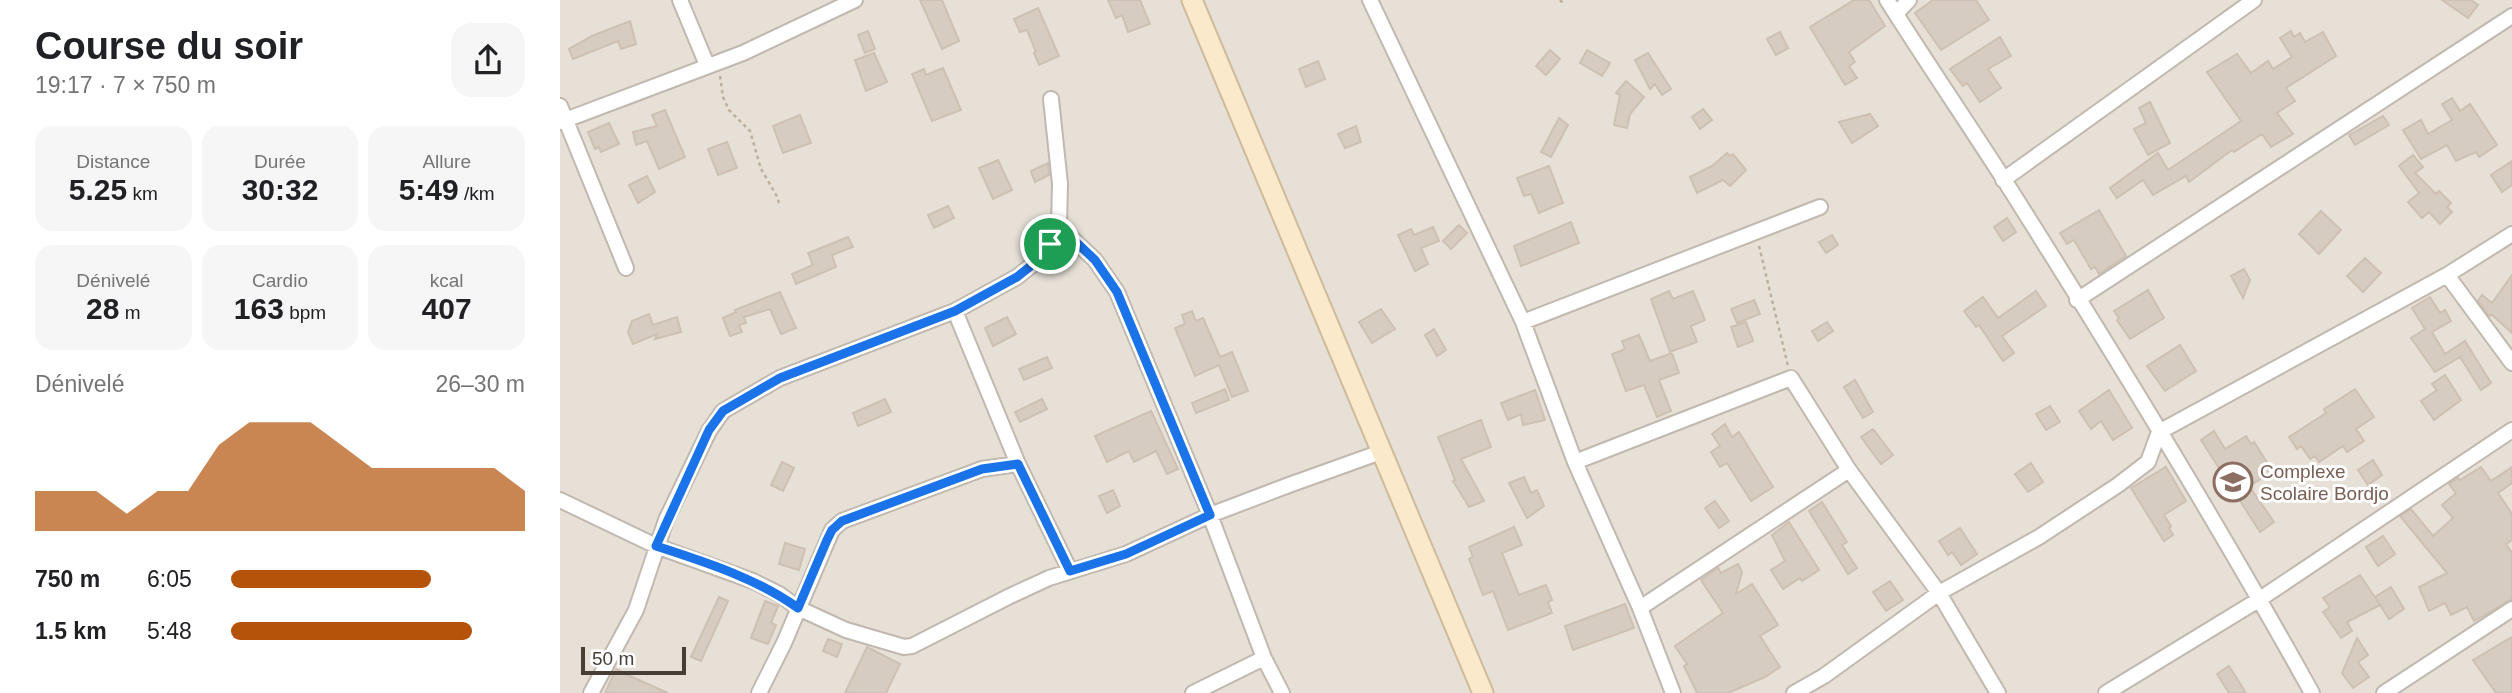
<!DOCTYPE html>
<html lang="fr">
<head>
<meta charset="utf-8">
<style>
  body { margin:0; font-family:Helvetica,sans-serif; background:#f6f6f6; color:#202124; height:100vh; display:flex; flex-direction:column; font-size:26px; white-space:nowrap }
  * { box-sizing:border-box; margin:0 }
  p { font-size:23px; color:#757577 }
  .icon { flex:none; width:38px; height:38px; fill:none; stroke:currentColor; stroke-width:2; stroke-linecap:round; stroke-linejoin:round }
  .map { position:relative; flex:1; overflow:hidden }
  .side { display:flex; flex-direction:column; background:#fff; width:560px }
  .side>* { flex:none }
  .scale { position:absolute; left:21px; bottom:18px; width:105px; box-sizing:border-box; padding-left:7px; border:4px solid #463e37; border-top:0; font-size:19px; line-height:24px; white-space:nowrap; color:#463e37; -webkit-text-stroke:5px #fff; paint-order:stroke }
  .pin { position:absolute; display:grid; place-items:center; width:60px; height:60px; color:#fff; margin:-30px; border:4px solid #fff; border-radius:50%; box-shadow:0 2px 7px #0007 }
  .round { display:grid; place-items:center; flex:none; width:74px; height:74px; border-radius:21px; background:#f6f6f6 }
  .summary { display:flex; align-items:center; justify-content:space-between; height:119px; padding:0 35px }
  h1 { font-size:38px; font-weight:600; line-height:52px }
  .stats { display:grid; grid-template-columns:repeat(3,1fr); gap:10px; height:119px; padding:7px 35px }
  .stats div { display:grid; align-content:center; border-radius:18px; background:#f6f6f6; text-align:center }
  .stats b { font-size:30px; font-weight:600 }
  .stats small { font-size:19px; font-weight:400 }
  .stats p { font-size:19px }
  .chart { height:196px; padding:14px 35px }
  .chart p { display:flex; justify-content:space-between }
  .chart svg { width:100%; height:126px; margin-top:7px; fill:#b45309; opacity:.7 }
  ul { padding:0 35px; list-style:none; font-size:23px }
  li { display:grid; grid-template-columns:112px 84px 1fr; align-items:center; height:52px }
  li i { height:18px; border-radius:9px; background:#b45309 }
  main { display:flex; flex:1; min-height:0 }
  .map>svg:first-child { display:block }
</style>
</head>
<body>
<main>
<section class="side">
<div class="summary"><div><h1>Course du soir</h1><p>19:17 · 7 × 750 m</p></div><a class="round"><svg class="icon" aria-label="share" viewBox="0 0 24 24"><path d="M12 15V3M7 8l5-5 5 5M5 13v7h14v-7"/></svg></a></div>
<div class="stats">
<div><p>Distance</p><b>5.25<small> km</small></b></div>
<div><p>Durée</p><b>30:32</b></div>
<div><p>Allure</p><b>5:49<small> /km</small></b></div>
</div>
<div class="stats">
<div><p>Dénivelé</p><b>28<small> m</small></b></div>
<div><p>Cardio</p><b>163<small> bpm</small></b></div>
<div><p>kcal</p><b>407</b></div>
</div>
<div class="chart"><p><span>Dénivelé</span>26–30 m</p>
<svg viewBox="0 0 160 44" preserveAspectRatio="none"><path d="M0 44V30L10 30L20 30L30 38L40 30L50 30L60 14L70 6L80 6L90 6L100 14L110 22L120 22L130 22L140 22L150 22L160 30V44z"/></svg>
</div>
<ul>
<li><b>750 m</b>6:05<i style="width:68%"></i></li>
<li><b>1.5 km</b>5:48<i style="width:82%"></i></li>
</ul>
</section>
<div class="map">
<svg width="1952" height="693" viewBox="0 0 1952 693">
  <rect width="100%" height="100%" fill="#f3eee8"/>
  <path fill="#e6e0d7" d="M 0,0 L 1952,0 L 1952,693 L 0,693 Z"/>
  <path fill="#d7ccc2" stroke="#cec0b2" stroke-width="2" d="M 360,0 L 382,0 L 399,41 L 382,49 Z
    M 548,0 L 580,0 L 590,24 L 568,32 L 562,15 L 556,18 Z
    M 1294,0 L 1309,0 L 1325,26 L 1289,52 L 1295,62 L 1289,66 L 1297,78 L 1285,85 L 1250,27 Z
    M 1373,0 L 1416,0 L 1429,20 L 1381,50 L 1355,13 Z
    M 1882,0 L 1911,0 L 1918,5 L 1908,18 Z
    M 478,8 L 499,56 L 479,65 L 474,53 L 476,52 L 467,30 L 460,32 L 454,19 Z
    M 70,21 L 76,44 L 61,49 L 58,41 L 13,59 L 9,49 L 32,36 Z
    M 308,31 L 315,49 L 305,53 L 298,35 Z
    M 1731,31 L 1734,37 L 1740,33 L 1745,42 L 1763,32 L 1776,56 L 1726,88 L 1735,101 L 1717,113 L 1733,134 L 1711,147 L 1702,134 L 1674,152 L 1672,150 L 1629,182 L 1626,176 L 1593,195 L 1583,180 L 1557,198 L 1550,188 L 1598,153 L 1608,170 L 1681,121 L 1647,72 L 1677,54 L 1691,73 L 1708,61 L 1713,69 L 1732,57 L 1720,38 Z
    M 1220,32 L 1228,48 L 1216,55 L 1207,39 Z
    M 1440,37 L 1451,56 L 1428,69 L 1441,88 L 1420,102 L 1407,83 L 1403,86 L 1390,69 Z
    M 990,50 L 1000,59 L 986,75 L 976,66 Z
    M 1027,50 L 1050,63 L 1042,76 L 1020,63 Z
    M 314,53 L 327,82 L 306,91 L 295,60 Z
    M 1088,53 L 1111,89 L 1102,95 L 1095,84 L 1090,89 L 1075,60 Z
    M 758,61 L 765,79 L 746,87 L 739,69 Z
    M 383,68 L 401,110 L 372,121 L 352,74 L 364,69 L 366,75 Z
    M 1066,81 L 1084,97 L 1070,114 L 1067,128 L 1054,125 L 1060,95 L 1056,93 Z
    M 1892,98 L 1900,111 L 1910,104 L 1937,145 L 1919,157 L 1916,152 L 1896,161 L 1887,145 L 1861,159 L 1843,130 L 1861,120 L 1868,134 L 1892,120 L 1882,104 Z
    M 1590,102 L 1610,143 L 1588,155 L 1574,129 L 1586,123 L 1579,108 Z
    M 1143,109 L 1152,120 L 1140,129 L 1132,117 Z
    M 105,110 L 125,157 L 99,169 L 87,141 L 76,145 L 73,132 L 97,126 L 92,115 Z
    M 1310,114 L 1318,126 L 1292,143 L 1279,122 Z
    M 240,115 L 251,143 L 223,153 L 213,126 Z
    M 1823,116 L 1829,125 L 1795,145 L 1789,135 Z
    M 999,118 L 1008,125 L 991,157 L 981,152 Z
    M 49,123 L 59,144 L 41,152 L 39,147 L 35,149 L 28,132 Z
    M 796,126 L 801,142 L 785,148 L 778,134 Z
    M 167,142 L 177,168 L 158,175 L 148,149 Z
    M 1167,153 L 1170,156 L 1173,154 L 1186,170 L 1170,186 L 1163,180 L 1137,193 L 1130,177 L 1152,166 Z
    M 1853,155 L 1863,167 L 1855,173 L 1876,194 L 1879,191 L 1891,203 L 1887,207 L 1892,212 L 1880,224 L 1869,212 L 1862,218 L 1848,202 L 1859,193 L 1839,166 Z
    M 438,160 L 452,190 L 433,199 L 419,168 Z
    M 1952,161 L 1952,185 L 1942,192 L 1931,175 Z
    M 488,163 L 489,175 L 475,182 L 471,171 Z
    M 989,166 L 1003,203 L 979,213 L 971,194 L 964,196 L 957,178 Z
    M 87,176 L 95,192 L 78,203 L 69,185 Z
    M 388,206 L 394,218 L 374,228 L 368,215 Z
    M 1539,210 L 1566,256 L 1539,274 L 1535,267 L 1531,269 L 1514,240 L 1507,244 L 1500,233 Z
    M 1761,211 L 1781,230 L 1759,254 L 1739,234 Z
    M 1447,218 L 1456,232 L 1443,241 L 1434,227 Z
    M 1011,222 L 1019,243 L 961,266 L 954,246 Z
    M 899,225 L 907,233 L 891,249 L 883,241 Z
    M 873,227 L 879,241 L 861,248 L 868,264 L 855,271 L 838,235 L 851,229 L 854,235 Z
    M 1272,235 L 1278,245 L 1266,253 L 1259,242 Z
    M 288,237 L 293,247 L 272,255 L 276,267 L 236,284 L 232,274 L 253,265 L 248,253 Z
    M 1805,258 L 1821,273 L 1803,292 L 1787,276 Z
    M 1684,269 L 1690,280 L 1683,298 L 1671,276 Z
    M 1952,275 L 1952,333 L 1932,315 L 1929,316 L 1918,301 L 1922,295 L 1932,303 Z
    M 1588,290 L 1604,318 L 1570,339 L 1557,320 L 1559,318 L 1554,311 Z
    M 1109,291 L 1113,299 L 1133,291 L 1145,320 L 1131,326 L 1137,342 L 1110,352 L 1091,299 Z
    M 1476,291 L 1486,306 L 1442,336 L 1454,353 L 1443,361 L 1419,325 L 1416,327 L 1404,311 L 1423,297 L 1438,318 Z
    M 220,292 L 236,328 L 221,334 L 210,309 L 184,317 L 186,323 L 179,325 L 182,332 L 170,336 L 163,318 L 176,312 L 175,310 Z
    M 1870,297 L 1880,313 L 1885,310 L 1891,321 L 1872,332 L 1885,354 L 1905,341 L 1931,383 L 1921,390 L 1900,357 L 1875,372 L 1851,338 L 1865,329 L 1852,308 Z
    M 1194,300 L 1200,314 L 1177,323 L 1171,309 Z
    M 821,309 L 835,329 L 812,343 L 799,322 Z
    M 632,311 L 636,321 L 643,318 L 660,357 L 672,352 L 688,391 L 672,397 L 659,365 L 635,376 L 615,328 L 625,324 L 622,315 Z
    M 89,314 L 93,325 L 117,317 L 121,332 L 95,339 L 97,334 L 73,344 L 68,332 L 72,321 Z
    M 447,317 L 456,334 L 433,346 L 425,328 Z
    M 1186,322 L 1193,341 L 1178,347 L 1171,327 Z
    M 1267,322 L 1273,331 L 1258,341 L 1252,331 Z
    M 874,329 L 886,350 L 877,356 L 865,335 Z
    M 1079,335 L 1090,361 L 1112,353 L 1119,373 L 1099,380 L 1111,411 L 1097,417 L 1084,385 L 1066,391 L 1052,354 L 1065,349 L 1062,341 Z
    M 1620,345 L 1636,371 L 1605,391 L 1587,366 Z
    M 487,357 L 492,368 L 464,380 L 459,369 Z
    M 1885,375 L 1901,400 L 1874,420 L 1861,401 L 1877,390 L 1872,384 Z
    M 1295,380 L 1313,412 L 1303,418 L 1284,387 Z
    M 665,389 L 669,400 L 636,413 L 632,403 Z
    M 1795,389 L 1814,417 L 1796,429 L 1804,441 L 1787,452 L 1783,446 L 1759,462 L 1755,456 L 1750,459 L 1741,446 L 1737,449 L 1729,437 L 1766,413 L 1764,409 Z
    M 975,390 L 985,420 L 963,425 L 961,414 L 948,420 L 941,403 Z
    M 1549,390 L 1572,428 L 1553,440 L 1541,421 L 1531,429 L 1519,411 Z
    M 325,399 L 331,412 L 298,426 L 293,413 Z
    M 482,399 L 487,409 L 460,422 L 455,412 Z
    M 1490,406 L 1500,422 L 1486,430 L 1476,414 Z
    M 591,411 L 618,469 L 607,474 L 596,451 L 574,462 L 569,451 L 547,462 L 535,436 Z
    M 921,420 L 931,447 L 901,459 L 924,501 L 909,507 L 893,481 L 895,480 L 878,437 Z
    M 1165,424 L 1172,437 L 1179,432 L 1213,487 L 1191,501 L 1167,463 L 1160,467 L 1151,452 L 1160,446 L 1152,434 Z
    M 1313,429 L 1333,455 L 1321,464 L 1301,437 Z
    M 1654,431 L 1665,449 L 1686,436 L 1691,444 L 1694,442 L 1713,472 L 1689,486 L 1714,522 L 1700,532 L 1641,440 Z
    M 1813,460 L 1822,475 L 1808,485 L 1798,470 Z
    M 222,462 L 234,468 L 223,491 L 211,485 Z
    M 1471,463 L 1483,482 L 1468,492 L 1455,474 Z
    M 1606,467 L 1626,501 L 1604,515 L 1611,526 L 1609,528 L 1613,535 L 1604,541 L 1571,488 Z
    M 1921,467 L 1931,481 L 1952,467 L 1952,483 L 1938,493 L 1952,514 L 1952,540 L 1946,544 L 1952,553 L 1952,599 L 1914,621 L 1907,607 L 1891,615 L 1885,603 L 1869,611 L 1859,587 L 1887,573 L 1840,516 L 1851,509 L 1873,536 L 1893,518 L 1882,505 L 1896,493 L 1889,484 L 1898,478 L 1900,480 Z
    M 964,477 L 971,493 L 977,490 L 984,506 L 967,518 L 949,483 Z
    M 553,490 L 560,506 L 547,513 L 539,496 Z
    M 1155,501 L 1169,521 L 1159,528 L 1145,508 Z
    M 1262,502 L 1287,542 L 1282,545 L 1297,568 L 1288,574 L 1249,511 Z
    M 1229,522 L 1259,570 L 1242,581 L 1240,578 L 1223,589 L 1211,570 L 1225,561 L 1212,535 Z
    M 954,527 L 962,545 L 942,553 L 959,595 L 986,585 L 992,600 L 988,602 L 992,613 L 948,630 L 933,591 L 923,595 L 909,559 L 913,557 L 909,547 Z
    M 1400,528 L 1417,554 L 1401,565 L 1392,552 L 1388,555 L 1379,541 Z
    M 1823,536 L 1835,554 L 1818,566 L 1806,547 Z
    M 225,543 L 245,549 L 239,570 L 219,564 Z
    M 1178,564 L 1182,572 L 1176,594 L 1192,584 L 1218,625 L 1200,636 L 1220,667 L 1205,677 L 1168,693 L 1137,693 L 1124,666 L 1127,664 L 1115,646 L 1163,613 L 1141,580 L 1158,568 L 1161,573 Z
    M 1800,575 L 1820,605 L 1787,622 L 1792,631 L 1781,638 L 1763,612 L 1770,607 L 1763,598 Z
    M 1330,581 L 1343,600 L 1326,611 L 1313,592 Z
    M 1831,587 L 1844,609 L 1829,619 L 1815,597 Z
    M 159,597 L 168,601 L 141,661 L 131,657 Z
    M 205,601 L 218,606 L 211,623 L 216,625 L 208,644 L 191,638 Z
    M 1065,604 L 1074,628 L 1013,650 L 1005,626 Z
    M 1952,637 L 1952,693 L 1936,693 L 1913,660 Z
    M 1797,638 L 1808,655 L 1798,662 L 1809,677 L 1793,688 L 1782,673 Z
    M 268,639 L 282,644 L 277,657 L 263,651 Z
    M 307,647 L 340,664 L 326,693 L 285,693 Z
    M 1669,666 L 1686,693 L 1669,693 L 1657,674 Z
    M 56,669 L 70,676 L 108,693 L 45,693 Z"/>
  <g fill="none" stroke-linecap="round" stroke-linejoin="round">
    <defs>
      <path id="street" d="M 120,0 L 147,65
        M 810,0 L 963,322 L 1015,462 L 1080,608 L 1113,693
        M 1327,0 C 1365,60 1405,119 1443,178 C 1550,347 1655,518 1752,693
        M 1336,14 L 1349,0
        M 491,99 L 500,184 L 499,226 L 535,260 L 557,292 L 650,515 L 704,658 L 722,693
        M 0,106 L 66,268
        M 0,122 L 183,53 L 295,0
        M 1443,180 L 1694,0
        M 1887,275 L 1952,363
        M 1517,300 L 1952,16
        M 395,311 L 458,464 L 510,571
        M 963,322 L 1260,207
        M 1015,462 L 1231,378 L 1289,470 L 1379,593 L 1438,693
        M 0,500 L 96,546 L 193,581 L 219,594 L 238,608 L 286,630 L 344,647 L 352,646 L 450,596 L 489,578 L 566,554 L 650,515 L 729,485 L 821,452
        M 1080,608 L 1289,470
        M 31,693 L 76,610 L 106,520 L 149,431 L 163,411 L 220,378 L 395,311 L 457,277 L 477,261 L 490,244 L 499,226
        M 199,693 L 224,643 L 272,530 L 282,521 L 422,469 L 458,464
        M 633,693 L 704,658
        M 1234,693 L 1264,676 L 1379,593 L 1479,537 L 1558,485 L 1588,462 L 1599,432 L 1887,275 L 1952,234
        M 1546,693 L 1700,599 L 1952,430
        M 1824,693 L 1952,609"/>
      <path id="secondary" d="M 632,0 L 923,693"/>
    </defs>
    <use href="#street" stroke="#c1b8af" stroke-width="18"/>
    <use href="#secondary" stroke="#cfbb9b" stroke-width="23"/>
    <path stroke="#beaf9e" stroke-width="2.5" stroke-dasharray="3.5 3.5" stroke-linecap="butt" d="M 1000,0 L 1004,4
      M 160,76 L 163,97 L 169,110 L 190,131 L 201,169 L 218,198 L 219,205
      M 1199,246 L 1228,366"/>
    <use href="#street" stroke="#fff" stroke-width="14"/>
    <use href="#secondary" stroke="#fae9cb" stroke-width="19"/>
  </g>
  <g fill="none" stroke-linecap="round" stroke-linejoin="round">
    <defs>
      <path id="route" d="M 499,226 L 535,260 L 557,292 L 650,515 L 566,554 L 510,571 L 458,464 L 422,469 L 282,521 L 272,530 L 267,540 L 238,608 C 196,578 145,562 96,546 L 149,430 L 163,411 L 220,378 L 395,311 L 457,277 L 477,261 L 490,244 Z"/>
    </defs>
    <use href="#route" stroke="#fff" stroke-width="14"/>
    <use href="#route" stroke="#1a73e8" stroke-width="9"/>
  </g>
  <defs>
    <symbol id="school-ring" viewBox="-11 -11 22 22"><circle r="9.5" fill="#fff" stroke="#8d6e63" stroke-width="1.5"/><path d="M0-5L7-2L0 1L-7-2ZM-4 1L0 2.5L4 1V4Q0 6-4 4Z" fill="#8d6e63"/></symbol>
  </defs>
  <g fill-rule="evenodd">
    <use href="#school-ring" x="1651" y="460" width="44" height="44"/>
  </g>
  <g text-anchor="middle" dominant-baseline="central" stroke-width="6" stroke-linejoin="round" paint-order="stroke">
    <g font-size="19" fill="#785e54" stroke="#fff" text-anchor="start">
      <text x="1700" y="471">Complexe<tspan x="1700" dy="22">Scolaire Bordjo</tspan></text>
    </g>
  </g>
</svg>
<div class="scale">50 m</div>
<div class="pin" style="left:490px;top:244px;background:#1e9e55"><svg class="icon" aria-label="arrive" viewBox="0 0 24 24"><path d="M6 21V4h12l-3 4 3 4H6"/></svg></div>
</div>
</main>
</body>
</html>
